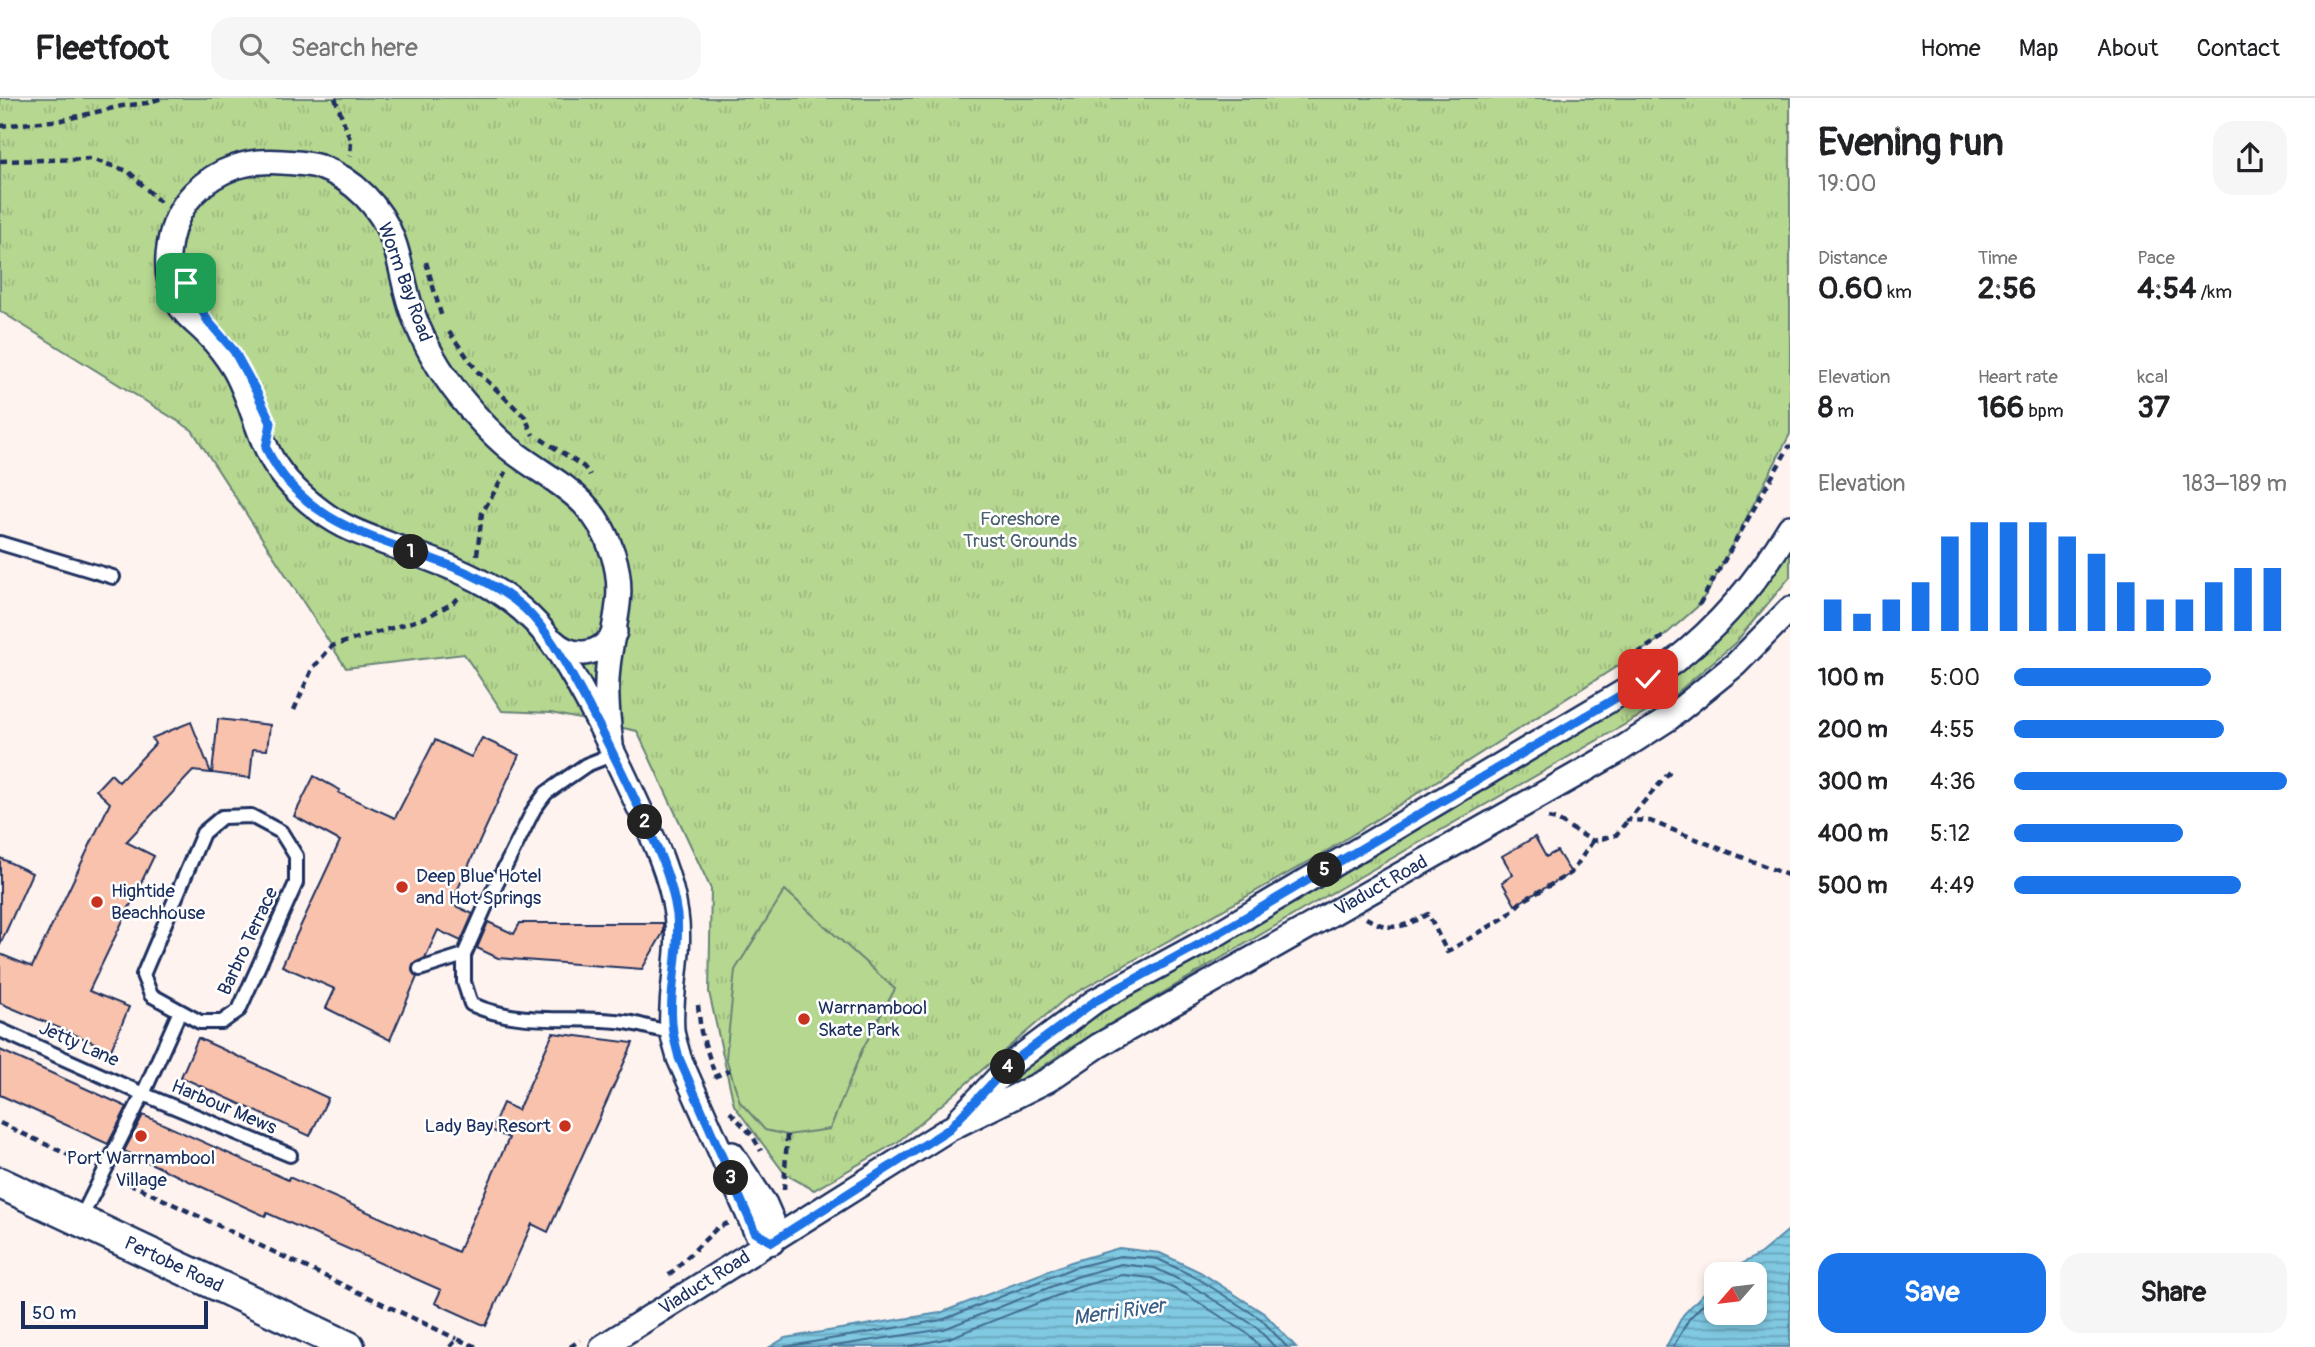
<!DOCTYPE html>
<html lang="en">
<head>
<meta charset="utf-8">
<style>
  body { margin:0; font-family:Pangolin,sans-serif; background:#f6f6f6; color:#202124; height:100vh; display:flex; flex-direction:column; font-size:26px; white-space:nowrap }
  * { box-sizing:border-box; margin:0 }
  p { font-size:23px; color:#757577 }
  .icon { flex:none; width:38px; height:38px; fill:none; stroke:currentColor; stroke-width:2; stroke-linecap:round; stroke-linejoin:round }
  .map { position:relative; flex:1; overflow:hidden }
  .side { display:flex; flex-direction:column; background:#fff; width:525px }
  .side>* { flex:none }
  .needle { width:46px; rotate:242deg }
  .controls { position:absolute; left:1704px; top:1164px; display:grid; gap:14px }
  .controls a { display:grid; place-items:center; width:63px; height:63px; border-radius:14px; background:#fff; box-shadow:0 4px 10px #0003; font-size:35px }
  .scale { position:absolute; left:21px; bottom:18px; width:187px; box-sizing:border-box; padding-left:7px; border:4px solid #1b2f5e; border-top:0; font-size:19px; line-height:24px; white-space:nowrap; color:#1b2f5e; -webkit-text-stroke:5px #fff; paint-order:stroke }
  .pin { position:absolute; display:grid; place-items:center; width:60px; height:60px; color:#fff; margin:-30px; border-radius:14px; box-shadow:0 4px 10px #0006 }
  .km { position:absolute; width:35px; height:35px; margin:-18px; border-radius:50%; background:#222; color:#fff; font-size:19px; line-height:35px; text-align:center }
  .round { display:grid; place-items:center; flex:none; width:74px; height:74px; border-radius:21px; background:#f6f6f6 }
  .summary { display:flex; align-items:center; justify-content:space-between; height:119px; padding:0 28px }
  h1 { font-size:38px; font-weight:700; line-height:52px }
  .metrics { display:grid; grid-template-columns:repeat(3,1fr); gap:10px; height:119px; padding:7px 28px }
  .metrics div { display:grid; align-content:center }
  .metrics b { font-size:30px; font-weight:700 }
  .metrics small { font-size:19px; font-weight:400 }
  .metrics p { font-size:19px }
  .chart { height:196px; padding:14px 28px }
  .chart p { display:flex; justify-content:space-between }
  .chart svg { width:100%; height:126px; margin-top:7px; stroke:#1a73e8; stroke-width:6 }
  .primary-button { display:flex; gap:14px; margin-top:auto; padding:14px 28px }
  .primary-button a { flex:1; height:80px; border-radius:21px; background:#1a73e8; color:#fff; font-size:28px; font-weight:700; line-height:80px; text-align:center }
  .primary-button a+a { background:#f6f6f6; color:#202124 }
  ul { padding:0 28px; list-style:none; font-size:23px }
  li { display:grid; grid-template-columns:112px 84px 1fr; align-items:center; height:52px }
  li i { height:18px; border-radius:9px; background:#1a73e8 }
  header { display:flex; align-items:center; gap:42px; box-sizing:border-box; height:98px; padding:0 35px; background:#fff; border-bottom:2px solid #e0e0e0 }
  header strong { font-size:33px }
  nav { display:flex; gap:38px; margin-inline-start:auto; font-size:24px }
  .search { width:490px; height:63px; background:#f6f6f6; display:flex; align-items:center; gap:18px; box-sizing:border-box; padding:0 24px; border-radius:21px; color:#757577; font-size:26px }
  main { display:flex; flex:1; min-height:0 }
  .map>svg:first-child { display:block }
</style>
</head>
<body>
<header>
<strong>Fleetfoot</strong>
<div class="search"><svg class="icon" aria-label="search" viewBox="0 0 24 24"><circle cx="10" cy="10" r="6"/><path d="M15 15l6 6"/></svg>Search here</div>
<nav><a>Home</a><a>Map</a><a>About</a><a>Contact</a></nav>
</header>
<main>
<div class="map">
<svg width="1790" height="1249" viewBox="0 0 1790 1249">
  <defs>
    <pattern id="grass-tufts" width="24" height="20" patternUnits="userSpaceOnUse" patternTransform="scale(1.75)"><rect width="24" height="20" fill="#b6d790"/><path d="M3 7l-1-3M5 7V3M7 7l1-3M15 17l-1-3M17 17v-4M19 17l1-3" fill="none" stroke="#9cb97f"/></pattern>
    <pattern id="water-rules" width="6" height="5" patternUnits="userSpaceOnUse" patternTransform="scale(1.75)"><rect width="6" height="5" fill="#80c9e1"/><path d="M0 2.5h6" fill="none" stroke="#68a4ba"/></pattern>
  </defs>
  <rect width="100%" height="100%" fill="#fef3ee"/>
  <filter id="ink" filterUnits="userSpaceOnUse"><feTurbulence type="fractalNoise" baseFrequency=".0143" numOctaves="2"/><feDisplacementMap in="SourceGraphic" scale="14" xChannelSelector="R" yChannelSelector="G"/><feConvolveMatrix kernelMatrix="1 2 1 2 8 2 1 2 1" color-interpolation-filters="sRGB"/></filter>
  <g filter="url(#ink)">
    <path fill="url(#grass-tufts)" stroke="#688377" stroke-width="2" d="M 0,0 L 1790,0 L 1790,336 L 1709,492 L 1697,509 L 1663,539 L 1322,756 L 1065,901 L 899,1043 L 814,1092 L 785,1076 L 734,1007 L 709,894 L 711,791 L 637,633 L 551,615 L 502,613 L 464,556 L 346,570 L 192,332 L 0,213 Z
      M 1790,451 L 1790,479 L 1735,545 L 1671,600 L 1302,812 L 1065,953 L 986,1009 L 1011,974 L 1059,940 L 1539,653 L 1640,597 L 1693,562 L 1735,519 Z"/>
    <path fill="#b6d790" stroke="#688377" stroke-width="2" d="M 785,792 L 895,891 L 862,952 L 830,1031 L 787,1037 L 765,1032 L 740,1004 L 726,960 L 735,872 Z"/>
    <path fill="url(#water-rules)" stroke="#588bad" stroke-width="2" d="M 1790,1131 L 1790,1249 L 1666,1249 L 1683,1217 L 1717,1181 L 1717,1214 L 1755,1214 L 1755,1176 L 1724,1176 L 1761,1155 Z
      M 1119,1150 L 1160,1155 L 1200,1174 L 1265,1216 L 1296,1249 L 770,1249 L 785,1240 L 940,1215 L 1071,1164 Z"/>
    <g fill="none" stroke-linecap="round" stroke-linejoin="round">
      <path stroke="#436d92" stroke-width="2" d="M 784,1249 L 942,1222 L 1073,1170 L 1120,1158 L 1158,1161 L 1197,1180 L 1261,1221 L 1287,1249
        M 828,1249 L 944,1231 L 1076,1179 L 1121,1166 L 1155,1170 L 1192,1188 L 1255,1228 L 1275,1249
        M 905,1249 L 949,1240 L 1079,1189 L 1122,1177 L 1152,1180 L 1187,1197 L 1248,1236 L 1260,1249
        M 1673,1249 L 1689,1221 L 1717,1191"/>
    </g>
    <path fill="#f9c2ac" stroke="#1b2f5e" stroke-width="2" d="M 218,621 L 270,627 L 267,652 L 253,651 L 250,680 L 212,675 Z
      M 191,624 L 211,675 L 193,673 L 126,744 L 154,758 L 89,893 L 129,909 L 111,952 L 0,905 L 0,856 L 32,869 L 110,705 L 96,692 L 111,676 L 119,684 L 155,646 L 152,640 Z
      M 482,640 L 519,657 L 451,806 L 473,816 L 461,843 L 438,832 L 425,860 L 413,866 L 412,873 L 417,879 L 390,942 L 326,910 L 335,891 L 282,868 L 340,743 L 294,718 L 314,678 L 340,692 L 339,695 L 395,720 L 435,642 L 471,659 Z
      M 1535,739 L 1546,759 L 1557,753 L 1571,775 L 1515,807 L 1502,784 L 1513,777 L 1502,758 Z
      M 0,760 L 32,775 L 0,847 Z
      M 488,824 L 514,836 L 520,825 L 663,825 L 663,835 L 642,871 L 498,860 L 477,850 Z
      M 553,935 L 633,945 L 548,1134 L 532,1126 L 486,1228 L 435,1205 L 441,1192 L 267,1115 L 265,1118 L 124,1053 L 143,1017 L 288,1082 L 289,1079 L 458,1154 L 509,1040 L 491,1032 L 503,1005 L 518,1012 Z
      M 198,940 L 328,1000 L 310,1038 L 181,979 Z
      M 0,952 L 127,1009 L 108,1046 L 0,997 Z"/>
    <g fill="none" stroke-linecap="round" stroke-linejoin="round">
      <defs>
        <path id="service" d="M 0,445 L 113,479
          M 614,656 L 586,667 L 560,685 L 546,695 L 534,711 L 487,805 L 464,857 L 464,884 L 471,906 C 520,929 573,917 625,924 C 641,926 656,933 672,933
          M 251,718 L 281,734 L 296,758 L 296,785 L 239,912 L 222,924 L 200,924 L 151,897 L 143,877 L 203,735 L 222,719 Z
          M 420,871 L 464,857
          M 0,932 L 143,996 L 290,1057
          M 79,1124 L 143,996 L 180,913"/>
        <g id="minor">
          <path d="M 553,543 C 573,562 602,558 615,534"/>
          <path d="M 611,646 C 608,621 605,595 608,569 C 612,528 627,498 613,456 C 594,398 558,387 515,355 C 494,339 477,320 461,300 C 441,275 424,246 413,216 C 404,192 402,166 393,142 C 381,109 354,81 320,69 C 308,65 295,65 282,64 C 249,61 217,71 194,95 C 169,121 159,170 177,203 C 184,217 199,227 209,238 C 218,247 226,258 233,269 C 248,294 254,323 266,349 C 277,376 299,397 322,414 C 343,430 367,438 391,447 C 458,471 517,490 558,553 C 586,596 608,643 630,690 C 648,730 670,771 676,816 C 682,854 669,893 672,932 C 673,941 677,951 679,960 L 756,1134 L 772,1144"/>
          <path d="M 961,1019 L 1011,966 L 1095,903 L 1200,846 L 1672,565 C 1720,528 1759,481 1790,429"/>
          <path d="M 732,1056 L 765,1106 L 772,1122 L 772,1144"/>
          <path id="s1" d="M 602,1249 L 949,1031 L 1048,982 L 1098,948 L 1615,655 L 1668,621 L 1736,566 L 1790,511"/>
        </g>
        <g id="tertiary">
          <path id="s2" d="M 0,1085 L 349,1249"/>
        </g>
      </defs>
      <use href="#service" stroke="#1b2f5e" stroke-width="18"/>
      <use href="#minor" stroke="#1b2f5e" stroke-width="28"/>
      <use href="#tertiary" stroke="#1b2f5e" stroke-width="35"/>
      <path stroke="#1b2f5e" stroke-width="4.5" stroke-dasharray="7 5" stroke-linecap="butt" d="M 335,0 L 351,44 L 350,58
        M 0,28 L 62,22 L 122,8 L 147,5 L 162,0
        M 0,63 L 91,61 L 128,73 L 160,104
        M 426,164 L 442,220
        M 449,234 L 478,274 L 525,319 L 533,337
        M 541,341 L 584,369 L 590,377
        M 477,457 L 482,415 L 506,374
        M 1699,507 L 1790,347
        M 1627,562 L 1664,538
        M 294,612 L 312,571 L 332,548 L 425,520 L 451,506 L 460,499
        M 1670,674 L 1628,722 L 1650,723 L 1790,778
        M 1548,720 L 1557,722 L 1593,743 L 1616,737 L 1628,722
        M 1366,820 C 1393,835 1403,829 1428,816 L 1447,854 L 1507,818 L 1521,804 L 1571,775 L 1593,743
        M 698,907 L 701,934 L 716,980
        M 714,979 L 730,972
        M 730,1014 L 752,1037 L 761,1053
        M 0,1025 L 88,1066
        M 118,1080 L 457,1241
        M 784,1092 L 787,1037
        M 669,1177 L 717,1130 L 728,1125
        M 450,1249 L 457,1241 L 477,1249
        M 570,1249 L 580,1242"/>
      <use href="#service" stroke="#fff" stroke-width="12"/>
      <use href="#minor" stroke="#fff" stroke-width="23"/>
      <use href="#tertiary" stroke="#fff" stroke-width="30"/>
    </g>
  </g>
  <g fill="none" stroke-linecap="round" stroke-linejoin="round" filter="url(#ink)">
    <defs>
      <path id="route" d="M 186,185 L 208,223 L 234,253 L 256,293 L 271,325 L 266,350 C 319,459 445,439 525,511 C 547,532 562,559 576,585 C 595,619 612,653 629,689 C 648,730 671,772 677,817 C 681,856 667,896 673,934 C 674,942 677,951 679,960 L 755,1134 L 772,1144 L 949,1031 L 1011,965 L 1095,903 L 1200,846 L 1648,581"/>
    </defs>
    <use href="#route" stroke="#fff" stroke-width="14"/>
    <use href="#route" stroke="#1a73e8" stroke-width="9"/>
  </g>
  <g fill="#c8321e" stroke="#fff" stroke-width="2.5">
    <circle cx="402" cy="789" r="7"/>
    <circle cx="97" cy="804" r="7"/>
    <circle cx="804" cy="921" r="7"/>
    <circle cx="565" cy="1028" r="7"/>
    <circle cx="141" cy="1038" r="7"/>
  </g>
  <g text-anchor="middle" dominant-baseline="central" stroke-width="5" stroke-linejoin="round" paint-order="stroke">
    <g font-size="19" fill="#1b2f5e" stroke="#fff">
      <text transform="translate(405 184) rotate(70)">Worm Bay Road</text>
      <text stroke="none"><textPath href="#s1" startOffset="906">Viaduct Road</textPath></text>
      <text transform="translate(248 843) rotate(-65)">Barbro Terrace</text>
      <text transform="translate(79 946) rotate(24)">Jetty Lane</text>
      <text transform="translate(224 1009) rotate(23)">Harbour Mews</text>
      <text stroke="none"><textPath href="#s2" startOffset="192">Pertobe Road</textPath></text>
      <text stroke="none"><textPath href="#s1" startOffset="121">Viaduct Road</textPath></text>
    </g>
    <g font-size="19" fill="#4a616d" stroke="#fff">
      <text x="1020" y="421">Foreshore<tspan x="1020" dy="22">Trust Grounds</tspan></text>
    </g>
    <g font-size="19" fill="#1b2f5e" stroke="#fff" text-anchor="start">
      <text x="416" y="778">Deep Blue Hotel<tspan x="416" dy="22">and Hot Springs</tspan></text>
      <text x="111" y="793">Hightide<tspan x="111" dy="22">Beachhouse</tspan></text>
      <text x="818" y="910">Warrnambool<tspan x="818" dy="22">Skate Park</tspan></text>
      <text x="551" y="1028" text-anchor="end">Lady Bay Resort</text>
      <text x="141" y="1060" text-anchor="middle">Port Warrnambool<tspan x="141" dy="22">Village</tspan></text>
    </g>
    <g font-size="21" font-style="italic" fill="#395d85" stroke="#fff">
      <text transform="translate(1119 1214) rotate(-8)">Merri River</text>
    </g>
  </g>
</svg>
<div class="controls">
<a><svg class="needle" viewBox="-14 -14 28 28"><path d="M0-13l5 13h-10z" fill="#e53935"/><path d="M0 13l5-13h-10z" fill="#757577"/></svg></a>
</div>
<div class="scale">50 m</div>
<div class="pin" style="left:186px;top:185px;background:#1e9e55"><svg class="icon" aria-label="arrive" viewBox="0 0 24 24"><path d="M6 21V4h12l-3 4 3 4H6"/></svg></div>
<div class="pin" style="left:1648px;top:581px;background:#d93025"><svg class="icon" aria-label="check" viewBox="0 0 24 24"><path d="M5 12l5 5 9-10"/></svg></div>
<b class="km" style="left:411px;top:454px">1</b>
<b class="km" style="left:645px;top:724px">2</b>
<b class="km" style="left:731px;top:1080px">3</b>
<b class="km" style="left:1008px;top:969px">4</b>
<b class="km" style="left:1325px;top:772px">5</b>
</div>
<section class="side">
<div class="summary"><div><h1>Evening run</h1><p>19:00</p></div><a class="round"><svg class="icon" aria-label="share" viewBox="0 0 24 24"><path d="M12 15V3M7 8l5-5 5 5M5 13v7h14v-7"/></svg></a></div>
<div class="metrics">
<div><p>Distance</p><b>0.60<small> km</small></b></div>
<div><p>Time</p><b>2:56</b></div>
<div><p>Pace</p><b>4:54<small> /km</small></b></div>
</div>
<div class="metrics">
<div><p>Elevation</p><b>8<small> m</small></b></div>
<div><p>Heart rate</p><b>166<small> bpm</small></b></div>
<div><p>kcal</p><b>37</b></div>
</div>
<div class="chart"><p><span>Elevation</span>183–189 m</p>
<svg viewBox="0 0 160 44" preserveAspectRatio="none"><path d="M5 44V33M15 44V38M25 44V33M35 44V27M45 44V11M55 44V6M65 44V6M75 44V6M85 44V11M95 44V17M105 44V27M115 44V33M125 44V33M135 44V27M145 44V22M155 44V22"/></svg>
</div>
<ul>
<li><b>100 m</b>5:00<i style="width:72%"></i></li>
<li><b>200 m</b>4:55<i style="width:77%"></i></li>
<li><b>300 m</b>4:36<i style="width:100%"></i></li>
<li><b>400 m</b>5:12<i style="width:62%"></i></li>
<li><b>500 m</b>4:49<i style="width:83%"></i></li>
</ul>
<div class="primary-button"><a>Save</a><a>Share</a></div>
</section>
</main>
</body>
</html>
